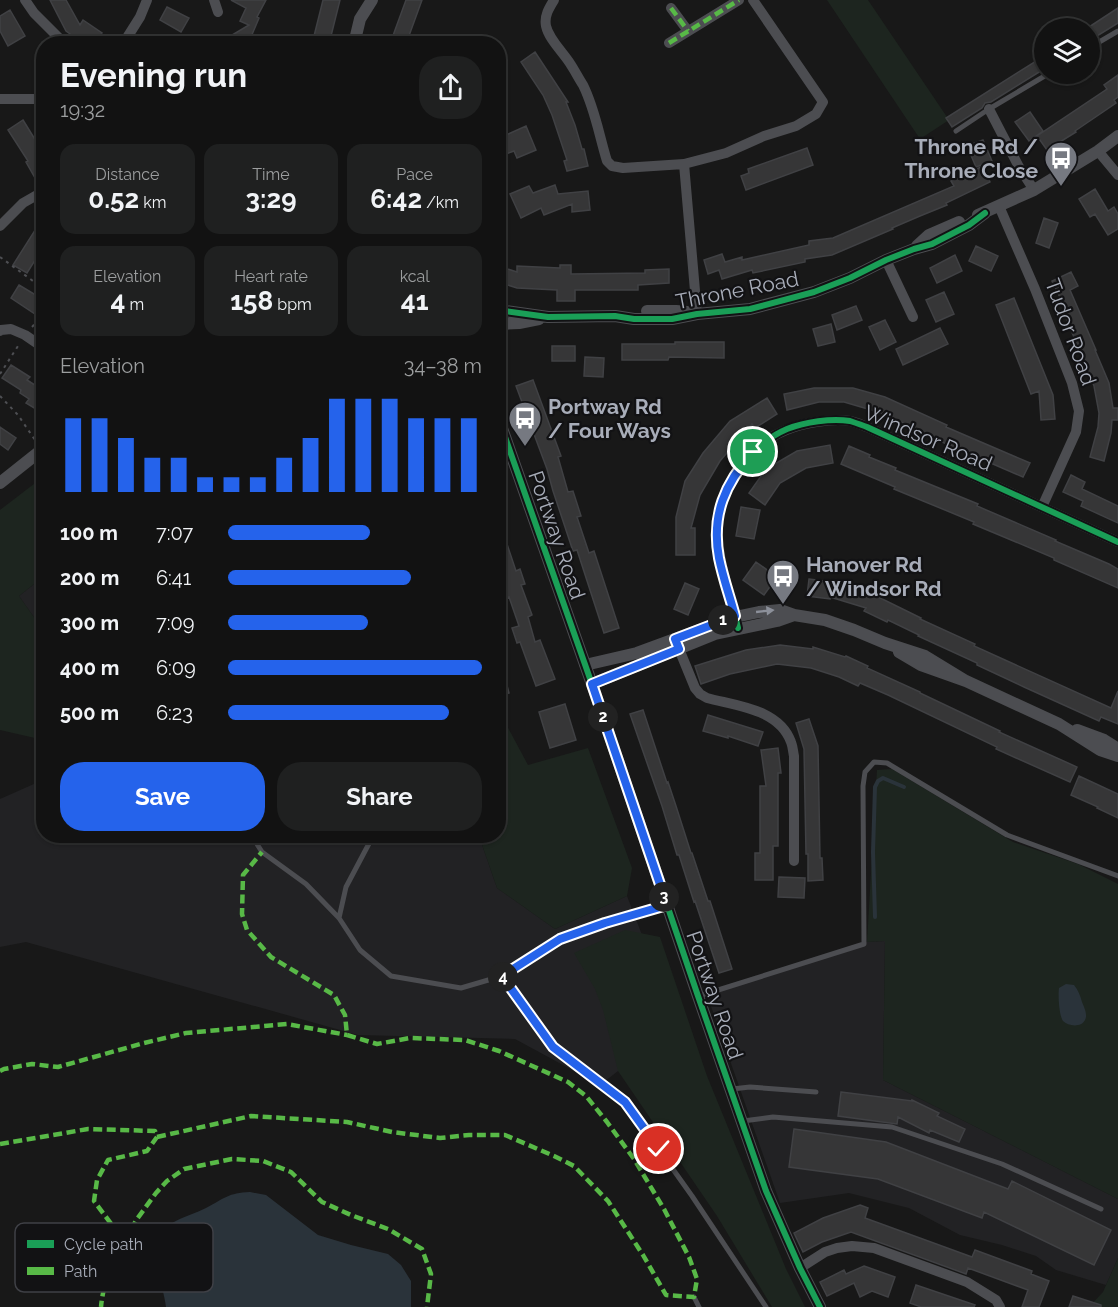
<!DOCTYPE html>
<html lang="en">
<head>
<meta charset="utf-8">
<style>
  body { margin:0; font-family:Raleway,sans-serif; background:#1f2020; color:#f1f3f6; height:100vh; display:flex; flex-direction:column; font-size:22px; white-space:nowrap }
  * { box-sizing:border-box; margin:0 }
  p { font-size:20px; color:#9c9e9f }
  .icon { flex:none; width:33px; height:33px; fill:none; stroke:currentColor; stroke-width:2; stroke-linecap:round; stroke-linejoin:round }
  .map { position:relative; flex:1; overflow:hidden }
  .sheet { position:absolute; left:36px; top:36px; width:470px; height:807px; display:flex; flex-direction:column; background:#121212; border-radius:24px; box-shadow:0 2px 4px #0004,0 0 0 2px #313232 }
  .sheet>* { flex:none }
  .controls { position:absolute; left:1034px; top:18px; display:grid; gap:12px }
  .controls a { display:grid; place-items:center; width:66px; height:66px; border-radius:50%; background:#121212; box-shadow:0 2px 4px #0004,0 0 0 2px #313232; font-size:30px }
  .pin { position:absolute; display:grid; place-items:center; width:51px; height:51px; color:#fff; margin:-26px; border:3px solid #fff; border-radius:50%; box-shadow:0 2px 6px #0007 }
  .km { position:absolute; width:30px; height:30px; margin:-15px; border-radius:50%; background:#222; color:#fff; font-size:16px; line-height:30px; text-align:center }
  .round { display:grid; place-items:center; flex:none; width:63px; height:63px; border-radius:24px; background:#1f2020 }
  .overview { display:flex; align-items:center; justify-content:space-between; height:102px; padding:0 24px }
  h1 { font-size:33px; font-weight:700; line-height:45px }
  .stats { display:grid; grid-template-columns:repeat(3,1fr); gap:9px; height:102px; padding:6px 24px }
  .stats div { display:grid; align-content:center; border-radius:15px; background:#1f2020; text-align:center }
  .stats b { font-size:26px; font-weight:700 }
  .stats small { font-size:16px; font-weight:400 }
  .stats p { font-size:16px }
  .chart { height:168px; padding:12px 24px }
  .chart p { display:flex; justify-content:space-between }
  .chart svg { width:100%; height:108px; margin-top:6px; stroke:#2563eb; stroke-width:6 }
  .action { display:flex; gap:12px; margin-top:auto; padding:12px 24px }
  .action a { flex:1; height:69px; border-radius:24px; background:#2563eb; color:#fff; font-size:24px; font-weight:700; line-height:69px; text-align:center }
  .action a+a { background:#1f2020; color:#f1f3f6 }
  ul { padding:0 24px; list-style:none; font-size:20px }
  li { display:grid; grid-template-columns:96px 72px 1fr; align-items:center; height:45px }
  li i { height:15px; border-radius:8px; background:#2563eb }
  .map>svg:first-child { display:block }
</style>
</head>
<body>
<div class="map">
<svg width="1118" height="1307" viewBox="0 0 1118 1307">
  <rect width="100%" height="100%" fill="#181818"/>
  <path fill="#222224" d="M 43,577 L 43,630 L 19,596 Z
    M 43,780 L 44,836 L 479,836 L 497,888 L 555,929 L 627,896 L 679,1031 L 618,1071 L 600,1085 L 515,1039 L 358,1035 L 26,942 L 0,947 L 0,799 Z
    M 885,941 L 883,1080 L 1118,1199 L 1118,1258 L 1106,1285 L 1056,1270 L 1036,1256 L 1002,1245 L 960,1235 L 909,1208 L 849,1193 L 780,1203 L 706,992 L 866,942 Z"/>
  <path fill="#1d251f" d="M 827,0 L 868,0 L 949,120 L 920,139 Z
    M 43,477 L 43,577 L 19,596 L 43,630 L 43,736 L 35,738 L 0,730 L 0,510 Z
    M 498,709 L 528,765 L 588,748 L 632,868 L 627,896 L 555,929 L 497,888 L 479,836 L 498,836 Z
    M 892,769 L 1013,842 L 1078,864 L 1118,884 L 1118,1199 L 883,1080 L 885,941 L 867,942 L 877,770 Z
    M 625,930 L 660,937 L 707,1076 L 786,1269 L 805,1307 L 772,1307 L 717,1216 L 618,1071 L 603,1010 L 595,989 L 574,953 Z
    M 1118,1258 L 1118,1307 L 1089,1307 L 1103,1292 Z"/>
  <path fill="#2a333a" d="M 1066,984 L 1074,985 C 1078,990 1080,995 1082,1002 C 1084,1007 1088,1015 1085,1020 C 1081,1028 1068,1026 1063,1021 C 1059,1015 1058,996 1059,988 Z
    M 250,1192 L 266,1195 L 318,1235 L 351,1245 L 388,1254 L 401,1265 L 411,1281 L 411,1307 L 166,1307 C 165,1301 164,1294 162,1289 C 157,1280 152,1273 152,1263 C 151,1256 153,1250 155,1244 C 164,1220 186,1218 206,1208 C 225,1198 228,1193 250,1192 Z"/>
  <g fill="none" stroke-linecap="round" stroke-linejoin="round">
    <path stroke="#2a333a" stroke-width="4" d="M 875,917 L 873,852 L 875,787 L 878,781 L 883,778 L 904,787"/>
  </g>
  <path fill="#363637" stroke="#404144" stroke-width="1.5" d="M 50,0 L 66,0 L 80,25 L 83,20 L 102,33 L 94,44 L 84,44 L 66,31 Z
    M 231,0 L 266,0 L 257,17 L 259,18 L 248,44 L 217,44 L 249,25 L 240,21 L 246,8 Z
    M 323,0 L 340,0 L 329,44 L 312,44 Z
    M 406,0 L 422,0 L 406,44 L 398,44 L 391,41 Z
    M 167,7 L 189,18 L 181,32 L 160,20 Z
    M 1118,8 L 1118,23 L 1089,41 L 1089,27 Z
    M 10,10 L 25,36 L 8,46 L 0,31 L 0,16 Z
    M 535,52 L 568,102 L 566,102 L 575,125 L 582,149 L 584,149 L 588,166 L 567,171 L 564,161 L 567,160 L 552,115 L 543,95 L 521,62 Z
    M 1044,56 L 1044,69 L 991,102 L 985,103 L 982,108 L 952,127 L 946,118 Z
    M 1118,75 L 1118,97 L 1114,100 L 1116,103 L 1075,131 L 1076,132 L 1047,150 L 1037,136 L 1107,89 L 1104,85 Z
    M 1030,112 L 1043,131 L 1029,141 L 1015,122 Z
    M 498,117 L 506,135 L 526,126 L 536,150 L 517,158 L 514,151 L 498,157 Z
    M 23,120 L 44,154 L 44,184 L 39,185 L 26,162 L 28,161 L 8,130 Z
    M 983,140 L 992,161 L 976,167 L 967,146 Z
    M 807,148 L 813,165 L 746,190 L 741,176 L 749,173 L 748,169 Z
    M 983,166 L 990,182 L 946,203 L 947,205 L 920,216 L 892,228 L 893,229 L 832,255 L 805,259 L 805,262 L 753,273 L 752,270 L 722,279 L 719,270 L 708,274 L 704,260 L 722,254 L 725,262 L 742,257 L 742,260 L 809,245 L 809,241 L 833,238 L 954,186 L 951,181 Z
    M 555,185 L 558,194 L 588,191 L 590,210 L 572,212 L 572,204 L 544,215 L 541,208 L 521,218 L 510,194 L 529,186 L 533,193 Z
    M 1095,189 L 1108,211 L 1114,207 L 1118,214 L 1118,229 L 1108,235 L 1095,214 L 1090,217 L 1079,199 Z
    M 44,216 L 44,246 L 27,273 L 13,265 Z
    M 1044,218 L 1058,223 L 1049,248 L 1036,243 Z
    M 976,246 L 998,256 L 991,271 L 969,261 Z
    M 955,255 L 962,271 L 937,283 L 930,268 Z
    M 560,265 L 571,265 L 571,274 L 645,273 L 645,270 L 669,269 L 669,283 L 638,285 L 638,290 L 575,290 L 575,301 L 557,301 L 557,290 L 517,288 L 498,282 L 498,266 L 517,272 L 517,266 L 560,268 Z
    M 1071,272 L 1078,286 L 1070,290 L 1096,350 L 1095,350 L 1109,383 L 1113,408 L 1118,408 L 1118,420 L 1112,420 L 1111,433 L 1104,461 L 1090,457 L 1098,427 L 1099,413 L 1094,386 L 1064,313 L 1067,312 L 1052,281 Z
    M 19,285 L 44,300 L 44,309 L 38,316 L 11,298 Z
    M 944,292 L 954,314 L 936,322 L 926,300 Z
    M 1014,298 L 1053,395 L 1055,419 L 1041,420 L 1039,391 L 1031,394 L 996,305 Z
    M 856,306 L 862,320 L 837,330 L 832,315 Z
    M 885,320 L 896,342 L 880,350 L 869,327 Z
    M 831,324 L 835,342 L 818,346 L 813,329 Z
    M 940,328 L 948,344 L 903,365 L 896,349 Z
    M 675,342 L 724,342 L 724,358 L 669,357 L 668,360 L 622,360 L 622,344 L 675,344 Z
    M 552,346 L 575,346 L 575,361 L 552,361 Z
    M 585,357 L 604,358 L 603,377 L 584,376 Z
    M 11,365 L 30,377 L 27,380 L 38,387 L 35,391 L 44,396 L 44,414 L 26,403 L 29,399 L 20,393 L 21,390 L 2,378 Z
    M 533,380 L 561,456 L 558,457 L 568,492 L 573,491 L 581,516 L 577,517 L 589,553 L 594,551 L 619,628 L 604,633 L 577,550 L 573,551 L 553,491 L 547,469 L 516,386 Z
    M 814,388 L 853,388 L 885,397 L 947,425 L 946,427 L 1030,463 L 1023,477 L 914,430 L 915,428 L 878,412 L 844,402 L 819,402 L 787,410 L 784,394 Z
    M 767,398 L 777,414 L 755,428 L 752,424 L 720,461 L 700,495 L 691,528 L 695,528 L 695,555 L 676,555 L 676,517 L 685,481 L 703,453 L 730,421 Z
    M 0,427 L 16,438 L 8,450 L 0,444 Z
    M 830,445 L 833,463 L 806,468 L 780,483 L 765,505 L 749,493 L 766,469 L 797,451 Z
    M 849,446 L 870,455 L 869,457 L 896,468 L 895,470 L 978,504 L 977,506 L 1056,540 L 1055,541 L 1109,564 L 1118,569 L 1118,588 L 1054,560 L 1054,558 L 973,524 L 974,522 L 894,489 L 895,487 L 841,464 Z
    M 1071,475 L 1085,482 L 1082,489 L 1118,506 L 1118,523 L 1081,506 L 1083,501 L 1063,492 Z
    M 741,507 L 760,510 L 754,539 L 736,536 Z
    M 498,523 L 500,523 L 516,571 L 520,569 L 525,584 L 521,585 L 532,615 L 528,617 L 535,642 L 540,640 L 555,679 L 536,686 L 520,642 L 517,643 L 512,628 L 519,626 L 509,597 L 498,601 Z
    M 756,562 L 777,577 L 764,595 L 743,580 Z
    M 809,579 L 840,583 L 840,582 L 864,590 L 921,618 L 920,619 L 975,644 L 974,646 L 1005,660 L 1111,708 L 1118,691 L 1118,724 L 1101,717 L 1099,721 L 1024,687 L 977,665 L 977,663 L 918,636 L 919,635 L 888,620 L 887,622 L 864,611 L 866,608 L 830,597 L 830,599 L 807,596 Z
    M 685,583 L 699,589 L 688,615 L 674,609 Z
    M 780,645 L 813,649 L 813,647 L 845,657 L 846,656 L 868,666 L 867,668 L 920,692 L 920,693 L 1000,731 L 999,732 L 1077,767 L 1070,782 L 996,749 L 997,747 L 888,695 L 860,683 L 858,686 L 839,677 L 811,668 L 777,664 L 730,674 L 701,684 L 695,666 L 746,650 Z
    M 501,663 L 509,693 L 498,696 L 498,664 Z
    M 565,704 L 576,740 L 550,748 L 539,712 Z
    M 643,710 L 667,783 L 668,782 L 676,806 L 691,853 L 692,853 L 708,901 L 710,901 L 732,969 L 719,973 L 695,901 L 694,902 L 679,855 L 677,855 L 662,806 L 630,714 Z
    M 708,715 L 763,732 L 758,746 L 728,736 L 728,738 L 703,731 Z
    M 809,719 L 818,746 L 820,858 L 822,858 L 823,880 L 808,881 L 808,854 L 806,854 L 804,749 L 796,723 Z
    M 778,748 L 781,773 L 778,773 L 778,846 L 773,846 L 773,880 L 755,880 L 755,853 L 760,853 L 760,786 L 766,786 L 761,750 Z
    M 1079,776 L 1118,794 L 1118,818 L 1097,808 L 1098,807 L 1071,795 Z
    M 779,877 L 805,878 L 804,898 L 778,897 Z
    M 841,1092 L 912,1101 L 912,1100 L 939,1113 L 937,1116 L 965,1129 L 959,1142 L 930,1130 L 929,1133 L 898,1117 L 897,1124 L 838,1116 Z
    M 794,1129 L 886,1142 L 1008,1189 L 1012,1181 L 1111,1230 L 1094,1265 L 984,1212 L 982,1218 L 878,1179 L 789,1167 Z
    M 860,1205 L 868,1208 L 865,1218 L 972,1257 L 975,1250 L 1032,1271 L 1031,1274 L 1049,1281 L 1039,1307 L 1022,1307 L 1028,1290 L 968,1268 L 966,1274 L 851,1232 L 822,1242 L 803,1252 L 794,1233 L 823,1218 Z
    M 864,1266 L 895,1277 L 888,1297 L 872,1291 L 860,1297 L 854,1283 L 827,1296 L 820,1282 L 844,1270 L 846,1274 Z
    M 916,1285 L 975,1305 L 974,1307 L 921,1307 L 910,1303 Z
    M 1073,1296 L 1101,1305 L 1101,1307 L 1069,1307 Z"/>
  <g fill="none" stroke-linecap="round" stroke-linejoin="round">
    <path stroke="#4e4f53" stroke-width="2" stroke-dasharray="3 4.5" stroke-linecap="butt" d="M 0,257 L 44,289
      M 35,283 L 44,271
      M 32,327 L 44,314
      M 0,374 L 18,346
      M 502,377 L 505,366
      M 0,396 L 18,415 L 35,440"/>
    <path stroke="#4c4d51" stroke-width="5" d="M 1089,48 L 1118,31
      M 956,131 L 989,109 L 1048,74
      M 252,836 L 262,852 L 306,884 L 339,918 L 360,950 L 391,976 L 461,988 L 502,976 L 560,939 L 605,923 L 667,905
      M 339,918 L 346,887 L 373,836
      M 502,976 L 553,1047 L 625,1102 L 692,1196 L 766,1307
      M 699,996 L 864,944 L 863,786 L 865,772 L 874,762 L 887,763 L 1007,835 L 1118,876
      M 732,1089 L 750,1087 L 816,1092
      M 743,1121 L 773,1117 L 892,1127 L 1002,1164 L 1101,1209
      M 694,1297 L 699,1307"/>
    <path stroke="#4c4d51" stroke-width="10" d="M 25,0 L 34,13 L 65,44
      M 214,0 L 218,12
      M 554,0 C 549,8 544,16 546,26 C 549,40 564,53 571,65 C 575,71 579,79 583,85 C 595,109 599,135 607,161 L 612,166 L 623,168 L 684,164 L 697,314
      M 671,8 L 688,31
      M 669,43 L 739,0
      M 123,44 L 140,17 L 147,0
      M 0,99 L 36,99 L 44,98
      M 989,109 L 1019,167 L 1034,190
      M 1098,151 L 1118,175
      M 684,164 L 726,153 L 764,136 L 796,126 L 816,114 L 823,102 L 753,0
      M 999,206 L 1035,289 L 1072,383 L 1079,411 L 1076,432 L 1042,507
      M 0,226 L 23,203 L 44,191
      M 886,260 L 913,317
      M 0,331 L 1,330 L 11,329 L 25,335 L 44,348
      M 735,617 C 727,585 716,555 718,522 C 721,484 751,444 786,430 C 803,423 832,418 850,421 C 856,422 862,425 867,427 L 1118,542
      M 679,649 L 695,688 L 700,694 L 707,698 C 737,706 779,709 791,742 C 793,747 793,752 794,756 L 794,861
      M 800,1268 L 825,1252 L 837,1248 L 852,1246 L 874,1248 L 967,1282 L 996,1300 L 1000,1307"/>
    <path stroke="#4c4d51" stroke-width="12" d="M 354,44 L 360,19 L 372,0
      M 978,215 L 1034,190 L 1098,151 L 1118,136
      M 917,246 L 929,235 L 959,222
      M 647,311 L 676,311 L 687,312
      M 498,312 L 505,311 L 548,317 L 615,316 L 634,319 L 672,319 L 697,314 L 750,309 L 814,292 L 850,278 L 886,260 L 914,249 L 932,244 L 969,225 L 985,213
      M 498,324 L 519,323 L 539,319
      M 498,417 L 594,690 L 698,996 L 766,1191 L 800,1268 L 820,1307
      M 0,483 L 44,448
      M 899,652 L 921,665 L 966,681 L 1059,724 L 1100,750 L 1118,756
      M 585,665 L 637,653 L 735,617 L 759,612 L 780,610 L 794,615 L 825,620 L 854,630 L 885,643 L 925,656 L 966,681
      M 592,684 L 715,634 L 777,621 L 794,615
      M 1077,730 L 1104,740 L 1118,749"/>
    <path stroke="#58b947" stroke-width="4.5" stroke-dasharray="9 4.5" stroke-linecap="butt" d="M 671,8 L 688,31
      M 669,43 L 739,0
      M 0,1071 L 4,1069 L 32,1064 L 58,1067 L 144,1043 L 186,1033 L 287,1024 L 347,1035
      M 157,1137 L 251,1116 L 347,1122 L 392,1132 L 440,1138 L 469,1135 L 505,1135 L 554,1156 L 574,1166 L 608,1201 L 643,1255 L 666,1295 L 694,1297 L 697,1279 L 689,1257 L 664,1209 L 634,1159 L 607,1122 L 586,1096 L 568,1082 L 499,1051 L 465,1040 L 410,1038 L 377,1044 L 347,1035 L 345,1015 L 334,995 L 271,957 L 247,930 L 242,914 L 243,875 L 262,852
      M 0,1144 L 88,1129 L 155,1131 L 157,1137 L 147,1151 L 108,1160 L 97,1180 L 94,1201 L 124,1241 C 112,1260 103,1284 101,1307
      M 124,1241 L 137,1219 L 156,1193 L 167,1181 L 184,1169 L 232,1159 L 263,1161 L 291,1172 L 322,1202 L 351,1215 L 388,1229 L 422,1249 L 431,1274 L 427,1307"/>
    <defs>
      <path id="cycleway" d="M 498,312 L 505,311 L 548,317 L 615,316 L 634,319 L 672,319 L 697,314 L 750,309 L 814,292 L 850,278 L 886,260 L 914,249 L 932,244 L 969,225 L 985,213
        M 498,417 L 594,690 L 698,996 L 766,1191 L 800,1268 L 820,1307
        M 738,628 C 730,592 715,559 718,521 C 721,484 752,444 787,429 C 805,422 831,418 850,421 C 856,423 862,425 867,427 L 1118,542"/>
    </defs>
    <use href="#cycleway" stroke="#121214" stroke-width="10"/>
    <use href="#cycleway" stroke="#1a9f57" stroke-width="6"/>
  </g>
  <defs><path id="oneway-solid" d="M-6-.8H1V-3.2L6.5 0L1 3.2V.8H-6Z" transform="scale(1.5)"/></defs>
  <use fill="#8c909a" href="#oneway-solid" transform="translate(765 611) rotate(-6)"/>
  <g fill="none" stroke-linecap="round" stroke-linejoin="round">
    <defs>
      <path id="route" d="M 659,1149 L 625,1102 L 553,1047 L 502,976 L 560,939 L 605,923 L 667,905 L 592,684 L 679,649 L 675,639 L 735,616 C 730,597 723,578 719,558 C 711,515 725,483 753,452"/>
    </defs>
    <use href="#route" stroke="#fff" stroke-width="12"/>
    <use href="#route" stroke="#2563eb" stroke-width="8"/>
  </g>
  <defs>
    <symbol id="bus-pin" viewBox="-11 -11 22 30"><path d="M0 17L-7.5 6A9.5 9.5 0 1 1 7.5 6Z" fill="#767981" stroke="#121214"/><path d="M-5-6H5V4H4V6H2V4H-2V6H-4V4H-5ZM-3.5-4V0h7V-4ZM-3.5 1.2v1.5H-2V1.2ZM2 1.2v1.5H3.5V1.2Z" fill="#fff"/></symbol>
  </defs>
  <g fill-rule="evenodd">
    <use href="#bus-pin" x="1042" y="139" width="38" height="52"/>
    <use href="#bus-pin" x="506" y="399" width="38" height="52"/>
    <use href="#bus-pin" x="764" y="557" width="38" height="52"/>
  </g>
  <g text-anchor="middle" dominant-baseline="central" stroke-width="4.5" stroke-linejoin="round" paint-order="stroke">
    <g font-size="21" font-weight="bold" fill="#a8adb9" stroke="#121214" text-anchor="start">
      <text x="1038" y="146" text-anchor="end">Throne Rd /<tspan x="1038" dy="24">Throne Close</tspan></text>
      <text x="548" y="406">Portway Rd<tspan x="548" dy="24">/ Four Ways</tspan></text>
      <text x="806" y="564">Hanover Rd<tspan x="806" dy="24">/ Windsor Rd</tspan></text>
    </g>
    <g font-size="21" fill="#a8adb9" stroke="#121214">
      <text transform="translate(737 290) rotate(-11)">Throne Road</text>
      <text transform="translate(1071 332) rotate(70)">Tudor Road</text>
      <text transform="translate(928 438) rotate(23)">Windsor Road</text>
      <text transform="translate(557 535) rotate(71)">Portway Road</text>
      <text transform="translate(715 995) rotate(71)">Portway Road</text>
    </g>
  </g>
  <rect x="15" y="1223" width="198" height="69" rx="9" fill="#121214" stroke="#3f4046" stroke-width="1.5"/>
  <rect x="27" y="1240" width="27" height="8" fill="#1a9f57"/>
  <rect x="27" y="1267" width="27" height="8" fill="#58b947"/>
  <g font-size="16" fill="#a8adb9">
    <text x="64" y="1250">Cycle path</text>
    <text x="64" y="1277">Path</text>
  </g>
</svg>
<div class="controls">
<a><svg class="icon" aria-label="layers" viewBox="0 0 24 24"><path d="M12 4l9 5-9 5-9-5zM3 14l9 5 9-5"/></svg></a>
</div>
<div class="pin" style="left:753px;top:452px;background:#1e9e55"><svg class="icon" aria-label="arrive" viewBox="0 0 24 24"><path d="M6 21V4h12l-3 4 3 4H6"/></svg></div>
<div class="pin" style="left:659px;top:1149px;background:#d93025"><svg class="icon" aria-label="check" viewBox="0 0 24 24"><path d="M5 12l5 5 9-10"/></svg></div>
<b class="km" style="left:723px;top:620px">1</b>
<b class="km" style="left:603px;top:717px">2</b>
<b class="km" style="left:664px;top:897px">3</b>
<b class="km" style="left:503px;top:977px">4</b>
<section class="sheet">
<div class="overview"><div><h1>Evening run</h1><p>19:32</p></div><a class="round"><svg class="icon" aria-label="share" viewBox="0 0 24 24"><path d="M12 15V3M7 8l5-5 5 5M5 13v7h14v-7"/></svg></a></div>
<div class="stats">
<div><p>Distance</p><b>0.52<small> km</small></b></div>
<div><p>Time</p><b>3:29</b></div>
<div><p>Pace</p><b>6:42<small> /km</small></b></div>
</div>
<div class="stats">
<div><p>Elevation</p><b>4<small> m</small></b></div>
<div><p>Heart rate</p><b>158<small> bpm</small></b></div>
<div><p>kcal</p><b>41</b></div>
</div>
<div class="chart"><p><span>Elevation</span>34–38 m</p>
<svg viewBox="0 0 160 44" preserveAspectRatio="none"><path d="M5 44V14M15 44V14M25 44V22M35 44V30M45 44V30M55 44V38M65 44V38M75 44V38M85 44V30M95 44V22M105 44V6M115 44V6M125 44V6M135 44V14M145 44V14M155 44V14"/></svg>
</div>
<ul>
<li><b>100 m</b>7:07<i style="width:56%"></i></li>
<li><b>200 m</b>6:41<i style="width:72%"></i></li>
<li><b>300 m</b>7:09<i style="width:55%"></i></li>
<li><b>400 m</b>6:09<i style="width:100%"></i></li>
<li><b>500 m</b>6:23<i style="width:87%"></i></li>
</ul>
<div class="action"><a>Save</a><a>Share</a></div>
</section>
</div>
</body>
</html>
